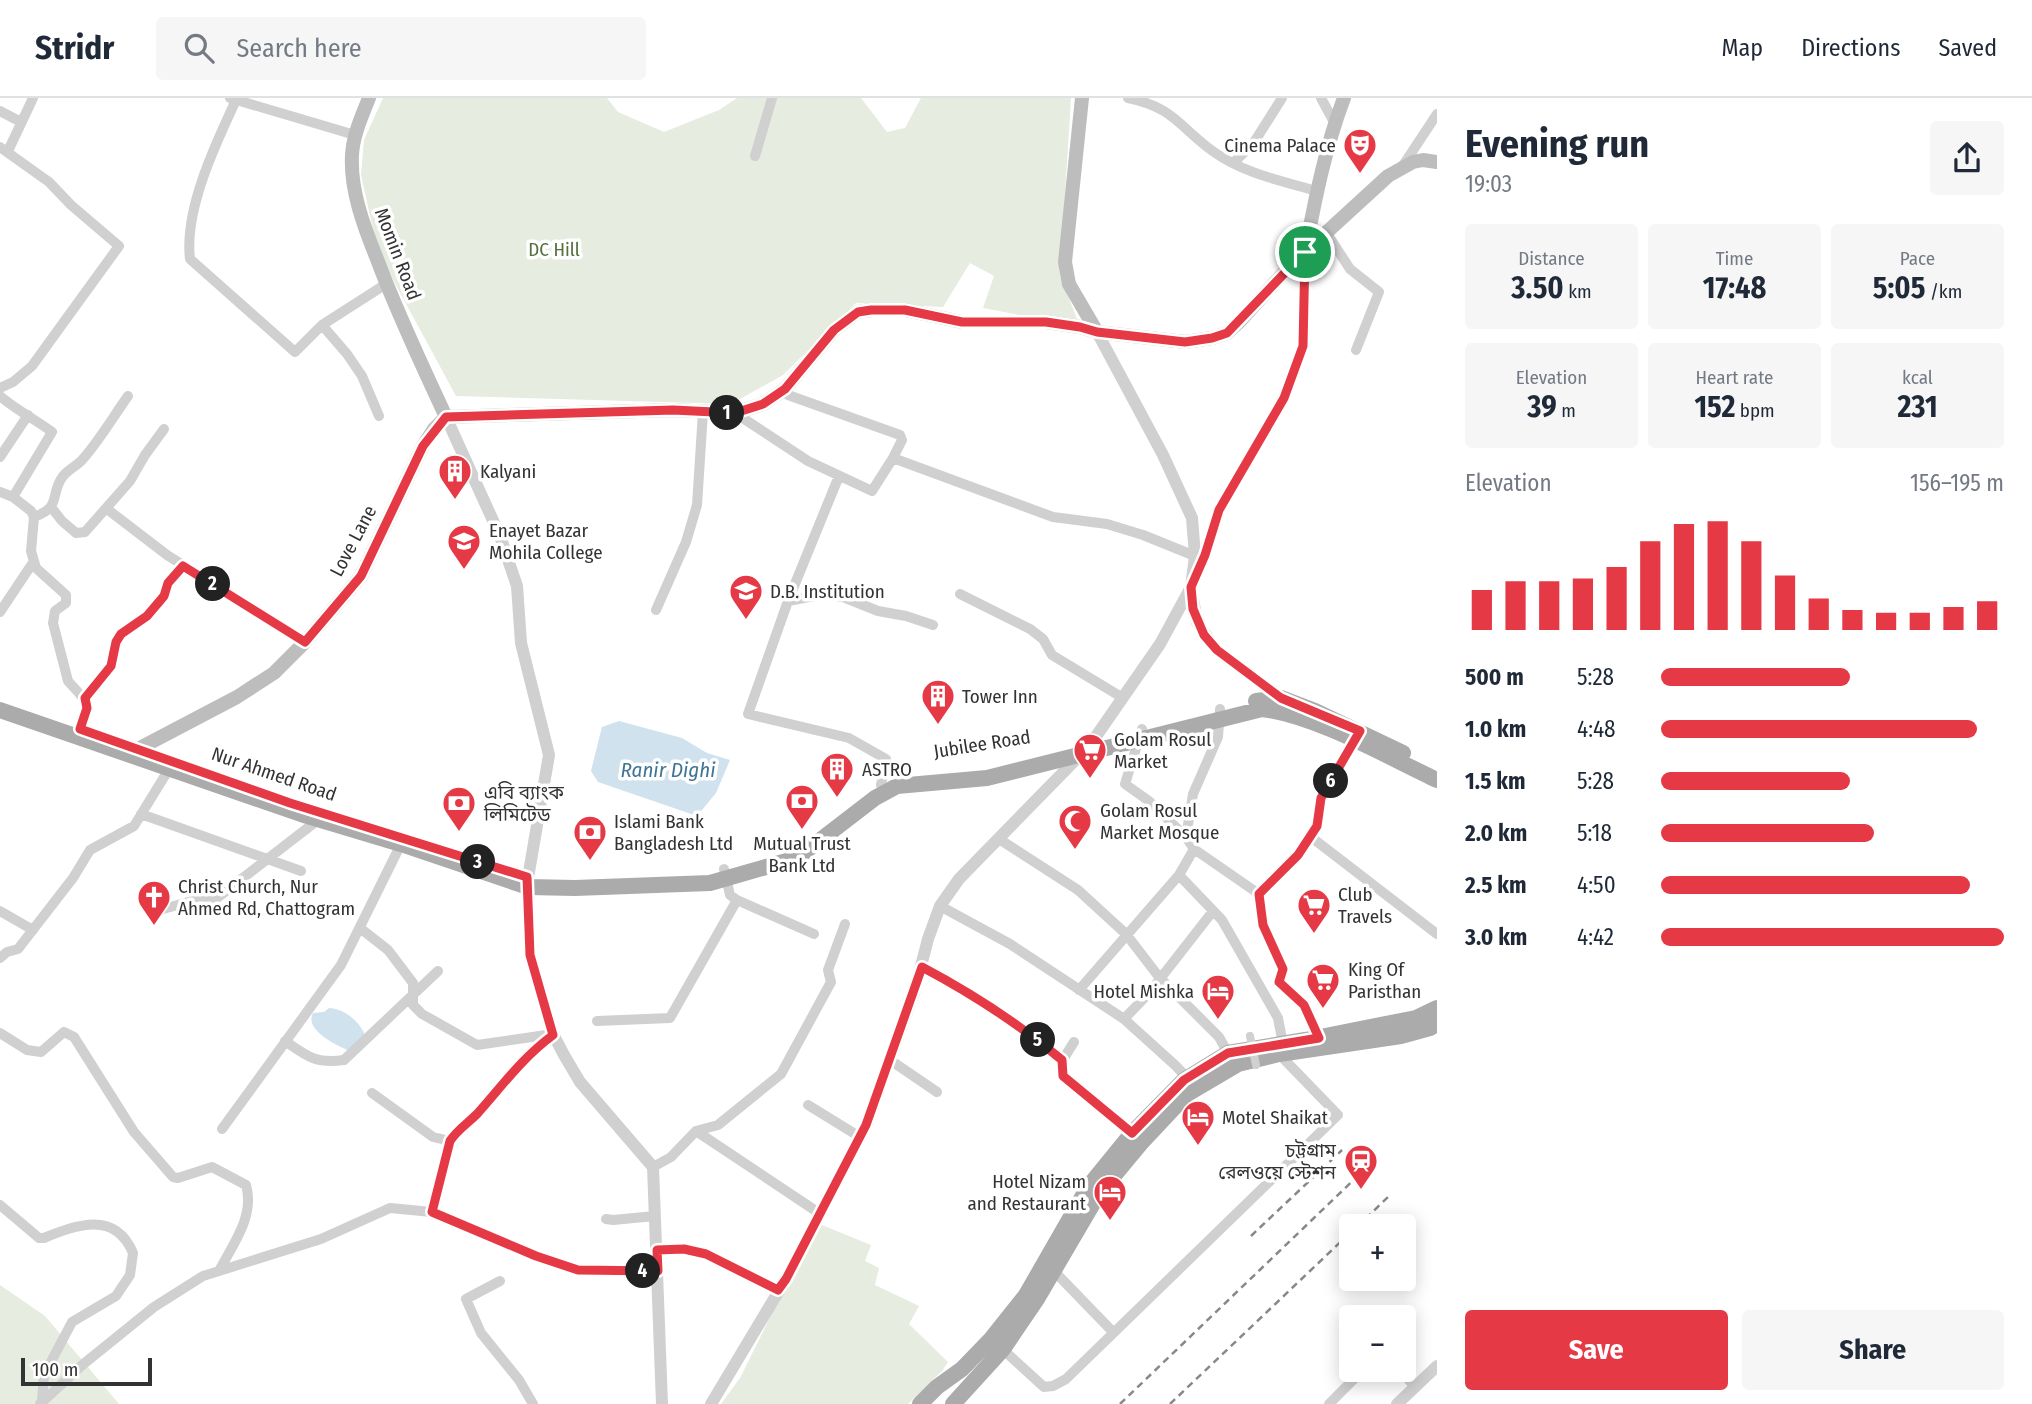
<!DOCTYPE html>
<html lang="en">
<head>
<meta charset="utf-8">
<style>
  body { margin:0; font-family:"Fira Sans Condensed","Noto Sans Bengali",sans-serif; background:#f6f6f7; color:#1f2937; height:100vh; display:flex; flex-direction:column; font-size:26px; white-space:nowrap }
  * { box-sizing:border-box; margin:0 }
  p { font-size:23px; color:#747a83 }
  .icon { flex:none; width:38px; height:38px; fill:none; stroke:currentColor; stroke-width:2; stroke-linecap:round; stroke-linejoin:round }
  .map { position:relative; flex:1; overflow:hidden }
  .side { display:flex; flex-direction:column; background:#fff; width:595px }
  .side>* { flex:none }
  .buttons { position:absolute; left:1339px; top:1116px; display:grid; gap:14px }
  .buttons a { display:grid; place-items:center; width:77px; height:77px; border-radius:7px; background:#fff; box-shadow:0 4px 18px #0003; font-size:35px }
  .scale { position:absolute; left:21px; bottom:18px; width:131px; box-sizing:border-box; padding-left:7px; border:4px solid #333; border-top:0; font-size:19px; line-height:24px; white-space:nowrap; color:#333; -webkit-text-stroke:5px #fff; paint-order:stroke }
  .pin { position:absolute; display:grid; place-items:center; width:60px; height:60px; color:#fff; margin:-30px; border:4px solid #fff; border-radius:50%; box-shadow:0 2px 7px #0007 }
  .km { position:absolute; width:35px; height:35px; margin:-18px; border-radius:50%; background:#222; color:#fff; font-size:19px; line-height:35px; text-align:center }
  .round { display:grid; place-items:center; flex:none; width:74px; height:74px; border-radius:7px; background:#f6f6f7 }
  .summary { display:flex; align-items:center; justify-content:space-between; height:119px; padding:0 28px }
  h1 { font-size:38px; font-weight:700; line-height:52px }
  .stats { display:grid; grid-template-columns:repeat(3,1fr); gap:10px; height:119px; padding:7px 28px }
  .stats div { display:grid; align-content:center; border-radius:7px; background:#f6f6f7; text-align:center }
  .stats b { font-size:30px; font-weight:700 }
  .stats small { font-size:19px; font-weight:400 }
  .stats p { font-size:19px }
  .chart { height:196px; padding:14px 28px }
  .chart p { display:flex; justify-content:space-between }
  .chart svg { width:100%; height:126px; margin-top:7px; stroke:#e63946; stroke-width:6 }
  .action { display:flex; gap:14px; margin-top:auto; padding:14px 28px }
  .action a { flex:1; height:80px; border-radius:7px; background:#e63946; color:#fff; font-size:28px; font-weight:700; line-height:80px; text-align:center }
  .action a+a { background:#f6f6f7; color:#1f2937 }
  ul { padding:0 28px; list-style:none; font-size:23px }
  li { display:grid; grid-template-columns:112px 84px 1fr; align-items:center; height:52px }
  li i { height:18px; border-radius:9px; background:#e63946 }
  header { display:flex; align-items:center; gap:42px; box-sizing:border-box; height:98px; padding:0 35px; background:#fff; border-bottom:2px solid #e0e1e3 }
  header strong { font-size:33px }
  nav { display:flex; gap:38px; margin-inline-start:auto; font-size:24px }
  .search { width:490px; height:63px; background:#f6f6f7; display:flex; align-items:center; gap:18px; box-sizing:border-box; padding:0 24px; border-radius:7px; color:#747a83; font-size:26px }
  main { display:flex; flex:1; min-height:0 }
  .map>svg:first-child { display:block }
</style>
</head>
<body>
<header>
<strong>Stridr</strong>
<div class="search"><svg class="icon" aria-label="search" viewBox="0 0 24 24"><circle cx="10" cy="10" r="6"/><path d="M15 15l6 6"/></svg>Search here</div>
<nav><a>Map</a><a>Directions</a><a>Saved</a></nav>
</header>
<main>
<div class="map">
<svg width="1437" height="1306" viewBox="0 0 1437 1306">
  <rect width="100%" height="100%" fill="#fff"/>
  <path fill="#e6ecdf" d="M 383,0 L 607,0 L 618,14 L 664,34 L 719,12 L 737,0 L 861,0 L 887,34 L 905,30 L 921,0 L 1071,0 L 1060,177 L 1080,229 L 983,210 L 994,178 L 970,165 L 943,209 L 856,205 L 783,277 L 731,306 L 456,298 L 378,154 L 361,77 L 364,42 Z
    M 817,1125 L 871,1147 L 865,1163 L 879,1170 L 875,1187 L 919,1208 L 909,1226 L 948,1264 L 942,1273 L 908,1306 L 721,1306 L 740,1280 Z
    M 0,1187 L 45,1218 L 119,1306 L 0,1306 Z"/>
  <path fill="#cfe2ee" d="M 619,623 L 682,640 L 707,655 L 730,662 L 716,695 L 697,718 L 598,684 L 591,673 L 602,629 Z
    M 329,910 C 345,911 359,923 365,937 L 348,952 C 335,947 304,931 313,915 L 324,914 Z"/>
  <g fill="none" stroke-linecap="round" stroke-linejoin="round">
    <path stroke="#d0d0d0" stroke-width="10" d="M 230,0 L 355,37
      M 237,0 C 216,45 184,111 190,161 L 295,254 L 322,227 L 386,186
      M 1128,0 C 1174,9 1180,30 1214,54 C 1243,75 1282,83 1316,93
      M 1321,0 L 1334,24
      M 0,13 L 21,24
      M 0,49 L 49,84 L 71,107 L 119,148 L 32,268 L 13,284 L 0,290
      M 8,53 L 33,0
      M 755,58 L 772,0
      M 1233,65 L 1253,46 L 1282,0
      M 1402,69 L 1437,16
      M 1326,134 L 1350,171 L 1379,194 L 1356,252
      M 322,227 L 347,256 L 362,278 L 379,318
      M 785,291 L 788,297 L 900,337 L 902,342 L 893,360
      M 0,298 C 16,312 35,321 52,334 L 13,399
      M 735,315 L 808,363 L 872,393 L 893,360 L 1053,419 L 1107,426 L 1143,437 L 1195,458
      M 0,359 L 28,317
      M 839,378 L 788,503 L 748,616 L 849,640 L 886,661 L 881,687
      M 0,394 L 13,399 L 31,413 L 34,419 L 31,453 L 36,470 L 66,497 L 66,505 L 55,513 L 53,525 L 68,583 L 87,604 L 80,631
      M 51,409 L 62,423 L 76,435 L 85,434 L 130,383 L 145,357 L 164,331
      M 107,411 L 167,457 L 305,544
      M 34,419 C 61,409 50,400 61,381 C 66,372 76,369 82,362 C 99,343 113,319 128,298
      M 960,496 L 1030,531 L 1043,541 L 1052,557 L 1123,600
      M 788,503 L 825,496 L 843,499 L 878,513 L 906,518 L 933,527
      M 656,512 L 686,444 L 697,407 L 703,314
      M 0,514 L 34,463
      M 85,600 L 111,568 L 116,544 L 121,536 L 147,518 L 164,498 L 168,485 L 183,468
      M 1142,631 L 1125,686 L 1149,703 L 1186,739
      M 141,716 L 301,773
      M 1311,739 L 1437,836
      M 999,741 L 1078,792 L 1126,836 L 1159,879 L 1219,939 L 1228,955
      M 1194,751 L 1259,796 L 1263,827 L 1283,871 L 1279,884 L 1304,907 L 1319,940
      M 724,771 L 730,797 L 737,802 L 814,836
      M 1179,777 L 1222,822 L 1278,920 L 1283,946
      M 1259,796 L 1298,757 L 1311,739 L 1317,728 L 1321,700 L 1357,638
      M 940,808 L 1010,846 L 1124,921 L 1176,968 L 1187,980
      M 204,810 L 318,722
      M 0,813 L 33,832
      M 156,813 L 217,796
      M 360,830 L 388,852 L 413,885 L 413,907 L 422,916 L 477,947 L 553,936
      M 0,860 L 7,854 L 18,851 L 73,780 L 90,752 L 134,728 L 169,671
      M 922,869 C 973,896 1019,926 1062,963
      M 1079,892 L 1179,777 L 1194,751 L 1186,739 L 1193,696 L 1218,639 L 1220,611
      M 1124,921 L 1149,895 L 1213,813
      M 597,923 L 670,920 L 737,802
      M 0,935 L 27,952 L 41,954 L 64,934 L 74,939 L 134,1034 L 173,1079 L 178,1080 L 212,1069 L 246,1087 C 255,1118 233,1146 219,1173
      M 285,943 C 308,959 316,966 344,962 L 438,873
      M 1074,944 L 1062,963 L 1063,978 L 1132,1035
      M 890,962 L 937,994
      M 372,995 L 433,1039 L 450,1043
      M 808,1007 L 860,1039
      M 222,1031 L 341,867 L 401,746
      M 696,1033 L 819,1115
      M 653,1069 L 671,1059 L 696,1033 L 718,1027 L 781,976 L 831,884 L 828,872 L 845,826
      M 0,1107 L 39,1140 L 44,1140 C 76,1127 115,1112 133,1155 L 130,1177 L 116,1198 L 72,1224 L 44,1277 L 42,1303
      M 432,1114 L 450,1043 L 475,1018 L 531,954 L 553,937
      M 606,1121 L 613,1122 L 655,1118
      M 657,1152 L 684,1151 L 706,1156 L 778,1192
      M 1054,1173 L 1113,1234
      M 500,1183 L 466,1201 L 481,1235 L 519,1282 L 533,1306
      M 999,1248 L 1044,1289 L 1053,1288 L 1066,1281 L 1338,1017 L 1279,956
      M 1400,1272 L 1415,1289
      M 40,1306 L 81,1268 L 154,1209 L 203,1178 L 321,1141 L 390,1110 L 432,1114 L 536,1158 L 578,1172 L 658,1173
      M 1329,1306 L 1363,1272"/>
    <path stroke="#d0d0d0" stroke-width="12" d="M 1097,234 L 1163,357 L 1192,420 L 1195,458 L 1191,489 L 1197,524 L 1217,553 L 1281,600
      M 446,319 L 500,438 L 517,488 L 521,545 L 549,657 L 528,780 L 530,857 L 553,936 L 564,957 L 580,984 L 653,1069 L 662,1306
      M 711,1306 L 786,1181 L 866,1027 L 914,895 L 928,841 L 940,808 L 959,781 L 1090,647 L 1160,546 L 1191,489 L 1205,457 L 1219,412 L 1284,300 L 1303,248 L 1305,154
      M 1397,1306 L 1437,1268"/>
    <path stroke="#bdbdbd" stroke-width="14" d="M 369,0 C 362,18 353,37 352,57 C 350,92 364,129 377,161 C 397,215 422,267 446,319
      M 1082,0 L 1065,164 L 1069,186 L 1097,234
      M 1305,154 C 1315,102 1325,50 1344,0
      M 446,319 L 673,312 L 735,315 L 763,306 L 785,291 L 834,232 L 858,214 L 871,212 L 905,212 L 962,224 L 1046,224 L 1080,229 L 1097,234 L 1185,244 L 1212,240 L 1227,235 L 1240,223 L 1293,165 L 1388,78 L 1413,64 L 1423,62 L 1437,64
      M 135,659 L 138,651 L 237,599 L 274,575 L 305,544 L 361,478 L 423,348 L 434,331 L 446,319"/>
    <path stroke="#ababab" stroke-width="16" d="M 1256,603 L 1281,600 L 1315,613 L 1403,655
      M 0,612 L 301,716 L 401,746 L 528,789 L 575,790 L 710,785 L 797,760 L 875,700 L 897,688 L 987,680 L 1262,611 C 1315,617 1388,659 1437,682
      M 920,1306 L 937,1289 L 962,1271 L 991,1241 L 1026,1197 L 1088,1089 L 1132,1035 L 1184,982 L 1228,955 L 1305,942 L 1416,920 L 1437,910
      M 953,1306 L 1003,1251 L 1037,1201 L 1098,1097 L 1142,1044 L 1187,996 L 1238,966 L 1279,956 L 1401,938 L 1430,930 L 1437,926"/>
    <path stroke="#888" stroke-width="2.5" stroke-dasharray="7 5" stroke-linecap="butt" d="M 1357,1129 L 1388,1099
      M 1251,1138 L 1342,1052
      M 1120,1306 L 1364,1072
      M 1170,1306 L 1351,1134"/>
    <path stroke="#d0d0d0" stroke-width="8" d="M 1250,938 L 1256,967"/>
  </g>
  <g fill="none" stroke-linecap="round" stroke-linejoin="round">
    <defs>
      <path id="route" d="M 1305,154 L 1303,248 L 1284,300 L 1219,412 L 1205,457 L 1191,489 L 1193,511 L 1204,537 L 1217,552 L 1281,600 L 1360,633 L 1321,700 L 1317,728 L 1298,757 L 1259,796 L 1263,827 L 1283,871 L 1279,884 L 1304,907 L 1319,940 L 1228,955 L 1184,982 L 1132,1035 L 1063,978 L 1062,962 C 1019,926 973,896 922,869 L 866,1027 L 786,1181 L 778,1192 L 706,1156 L 684,1151 L 657,1152 L 658,1173 L 578,1172 L 536,1158 L 432,1114 L 450,1043 C 457,1032 468,1025 477,1016 C 503,987 521,961 553,937 L 530,857 L 527,779 L 290,705 L 80,631 L 87,610 L 85,600 L 111,568 L 116,544 L 121,536 L 147,518 L 164,498 L 168,485 L 183,468 L 305,544 L 361,478 L 423,348 L 446,319 L 673,312 L 735,315 L 763,306 L 785,291 L 834,232 L 858,214 L 871,212 L 905,212 L 962,224 L 1046,224 L 1080,229 L 1097,234 L 1185,244 L 1212,240 L 1227,235 Z"/>
    </defs>
    <use href="#route" stroke="#fff" stroke-width="14"/>
    <use href="#route" stroke="#e63946" stroke-width="9"/>
  </g>
  <defs>
    <symbol id="theatre-pin" viewBox="-11 -11 22 30"><path d="M0 17L-7.5 6A9.5 9.5 0 1 1 7.5 6Z" fill="#e63946" stroke="#fff"/><path d="M-5-5.5Q0-4 5-5.5V0Q5 5 0 6Q-5 5-5 0ZM-3.3-2.5H-1v1.5H-3.3ZM1-2.5H3.3v1.5H1ZM-2.8 1Q0 5.5 2.8 1Z" fill="#fff"/></symbol>
    <symbol id="building-pin" viewBox="-11 -11 22 30"><path d="M0 17L-7.5 6A9.5 9.5 0 1 1 7.5 6Z" fill="#e63946" stroke="#fff"/><path d="M-4-6H4V6H1V3H-1V6H-4ZM-2.5-4.3h1.7v1.8h-1.7ZM.8-4.3h1.7v1.8H.8ZM-2.5-1h1.7V.8h-1.7ZM.8-1h1.7V.8H.8Z" fill="#fff"/></symbol>
    <symbol id="university-pin" viewBox="-11 -11 22 30"><path d="M0 17L-7.5 6A9.5 9.5 0 1 1 7.5 6Z" fill="#e63946" stroke="#fff"/><path d="M0-5L7-2L0 1L-7-2ZM-4 1L0 2.5L4 1V4Q0 6-4 4Z" fill="#fff"/></symbol>
    <symbol id="school-pin" viewBox="-11 -11 22 30"><path d="M0 17L-7.5 6A9.5 9.5 0 1 1 7.5 6Z" fill="#e63946" stroke="#fff"/><path d="M0-5L7-2L0 1L-7-2ZM-4 1L0 2.5L4 1V4Q0 6-4 4Z" fill="#fff"/></symbol>
    <symbol id="supermarket-pin" viewBox="-11 -11 22 30"><path d="M0 17L-7.5 6A9.5 9.5 0 1 1 7.5 6Z" fill="#e63946" stroke="#fff"/><path d="M-6-5.5h2.5l.6 2H6L4.5 2H-2.5L-4.4-4H-6ZM-1.5 3.2a1.3 1.3 0 1 0 .1 0ZM3 3.2a1.3 1.3 0 1 0 .1 0Z" fill="#fff"/></symbol>
    <symbol id="bank-pin" viewBox="-11 -11 22 30"><path d="M0 17L-7.5 6A9.5 9.5 0 1 1 7.5 6Z" fill="#e63946" stroke="#fff"/><path d="M-6-4H6V4H-6ZM0-2.3a2.3 2.3 0 1 0 0 4.6a2.3 2.3 0 1 0 0-4.6Z" fill="#fff"/></symbol>
    <symbol id="mosque-pin" viewBox="-11 -11 22 30"><path d="M0 17L-7.5 6A9.5 9.5 0 1 1 7.5 6Z" fill="#e63946" stroke="#fff"/><path d="M3.5-4.9A6 6 0 1 0 3.5 4.9A5 5 0 1 1 3.5-4.9Z" fill="#fff"/></symbol>
    <symbol id="church-pin" viewBox="-11 -11 22 30"><path d="M0 17L-7.5 6A9.5 9.5 0 1 1 7.5 6Z" fill="#e63946" stroke="#fff"/><path d="M-1.2-6h2.4v3.5h3.3v2.4h-3.3V6h-2.4V-.1h-3.3v-2.4h3.3Z" fill="#fff"/></symbol>
    <symbol id="hotel-pin" viewBox="-11 -11 22 30"><path d="M0 17L-7.5 6A9.5 9.5 0 1 1 7.5 6Z" fill="#e63946" stroke="#fff"/><path d="M-6-4.5h1.5V1H6V5H4.5V3h-9V5H-6ZM-4 0a1.8 1.8 0 1 1 3.6 0ZM.5 0V-2.5h3Q6-2.5 6 0Z" fill="#fff"/></symbol>
    <symbol id="station-pin" viewBox="-11 -11 22 30"><path d="M0 17L-7.5 6A9.5 9.5 0 1 1 7.5 6Z" fill="#e63946" stroke="#fff"/><path d="M-3-6H3Q5-6 5-4V2Q5 4 3 4L4.5 6H3L1.5 4h-3L-3 6H-4.5L-3 4Q-5 4-5 2V-4Q-5-6-3-6ZM-3.5-4v3h7v-3ZM-3.5 1v1.5H-2V1ZM2 1v1.5H3.5V1Z" fill="#fff"/></symbol>
  </defs>
  <g fill-rule="evenodd">
    <use href="#theatre-pin" x="1341" y="28" width="38" height="52"/>
    <use href="#building-pin" x="436" y="354" width="38" height="52"/>
    <use href="#university-pin" x="445" y="424" width="38" height="52"/>
    <use href="#school-pin" x="727" y="474" width="38" height="52"/>
    <use href="#building-pin" x="919" y="579" width="38" height="52"/>
    <use href="#supermarket-pin" x="1071" y="633" width="38" height="52"/>
    <use href="#building-pin" x="818" y="652" width="38" height="52"/>
    <use href="#bank-pin" x="783" y="684" width="38" height="52"/>
    <use href="#bank-pin" x="440" y="686" width="38" height="52"/>
    <use href="#mosque-pin" x="1056" y="704" width="38" height="52"/>
    <use href="#bank-pin" x="571" y="715" width="38" height="52"/>
    <use href="#church-pin" x="135" y="780" width="38" height="52"/>
    <use href="#supermarket-pin" x="1295" y="788" width="38" height="52"/>
    <use href="#supermarket-pin" x="1304" y="863" width="38" height="52"/>
    <use href="#hotel-pin" x="1199" y="874" width="38" height="52"/>
    <use href="#hotel-pin" x="1179" y="1000" width="38" height="52"/>
    <use href="#station-pin" x="1342" y="1044" width="38" height="52"/>
    <use href="#hotel-pin" x="1091" y="1075" width="38" height="52"/>
  </g>
  <g text-anchor="middle" dominant-baseline="central" stroke-width="7" stroke-linejoin="round" paint-order="stroke">
    <g font-size="19" fill="#333" stroke="#fff" text-anchor="start">
      <text x="1336" y="47" text-anchor="end">Cinema Palace</text>
      <text x="480" y="373">Kalyani</text>
      <text x="489" y="432">Enayet Bazar<tspan x="489" dy="22">Mohila College</tspan></text>
      <text x="770" y="493">D.B. Institution</text>
      <text x="962" y="598">Tower Inn</text>
      <text x="1114" y="641">Golam Rosul<tspan x="1114" dy="22">Market</tspan></text>
      <text x="862" y="671">ASTRO</text>
      <text x="484" y="694">এবি ব্যাংক<tspan x="484" dy="22">লিমিটেড</tspan></text>
      <text x="1100" y="712">Golam Rosul<tspan x="1100" dy="22">Market Mosque</tspan></text>
      <text x="614" y="723">Islami Bank<tspan x="614" dy="22">Bangladesh Ltd</tspan></text>
      <text x="802" y="745" text-anchor="middle">Mutual Trust<tspan x="802" dy="22">Bank Ltd</tspan></text>
      <text x="178" y="788">Christ Church, Nur<tspan x="178" dy="22">Ahmed Rd, Chattogram</tspan></text>
      <text x="1338" y="796">Club<tspan x="1338" dy="22">Travels</tspan></text>
      <text x="1348" y="871">King Of<tspan x="1348" dy="22">Paristhan</tspan></text>
      <text x="1194" y="893" text-anchor="end">Hotel Mishka</text>
      <text x="1222" y="1019">Motel Shaikat</text>
      <text x="1336" y="1052" text-anchor="end">চট্টগ্রাম<tspan x="1336" dy="22">রেলওয়ে স্টেশন</tspan></text>
      <text x="1086" y="1083" text-anchor="end">Hotel Nizam<tspan x="1086" dy="22">and Restaurant</tspan></text>
    </g>
    <g font-size="19" fill="#56703f" stroke="#fff">
      <text x="554" y="151">DC Hill</text>
    </g>
    <g font-size="19" fill="#333" stroke="#fff">
      <text transform="translate(398 156) rotate(69)">Momin Road</text>
      <text transform="translate(353 443) rotate(-62)">Love Lane</text>
      <text transform="translate(982 646) rotate(-9)">Jubilee Road</text>
      <text transform="translate(274 676) rotate(19)">Nur Ahmed Road</text>
    </g>
    <g font-size="21" font-style="italic" fill="#3f7597" stroke="#fff">
      <text x="668" y="672">Ranir Dighi</text>
    </g>
  </g>
</svg>
<div class="buttons">
<a>+</a>
<a>−</a>
</div>
<div class="scale">100 m</div>
<div class="pin" style="left:1305px;top:154px;background:#1e9e55"><svg class="icon" aria-label="arrive" viewBox="0 0 24 24"><path d="M6 21V4h12l-3 4 3 4H6"/></svg></div>
<b class="km" style="left:727px;top:315px">1</b>
<b class="km" style="left:213px;top:486px">2</b>
<b class="km" style="left:478px;top:764px">3</b>
<b class="km" style="left:643px;top:1173px">4</b>
<b class="km" style="left:1038px;top:942px">5</b>
<b class="km" style="left:1331px;top:683px">6</b>
</div>
<section class="side">
<div class="summary"><div><h1>Evening run</h1><p>19:03</p></div><a class="round"><svg class="icon" aria-label="share" viewBox="0 0 24 24"><path d="M12 15V3M7 8l5-5 5 5M5 13v7h14v-7"/></svg></a></div>
<div class="stats">
<div><p>Distance</p><b>3.50<small> km</small></b></div>
<div><p>Time</p><b>17:48</b></div>
<div><p>Pace</p><b>5:05<small> /km</small></b></div>
</div>
<div class="stats">
<div><p>Elevation</p><b>39<small> m</small></b></div>
<div><p>Heart rate</p><b>152<small> bpm</small></b></div>
<div><p>kcal</p><b>231</b></div>
</div>
<div class="chart"><p><span>Elevation</span>156–195 m</p>
<svg viewBox="0 0 160 44" preserveAspectRatio="none"><path d="M5 44V30M15 44V27M25 44V27M35 44V26M45 44V22M55 44V13M65 44V7M75 44V6M85 44V13M95 44V25M105 44V33M115 44V37M125 44V38M135 44V38M145 44V36M155 44V34"/></svg>
</div>
<ul>
<li><b>500 m</b>5:28<i style="width:55%"></i></li>
<li><b>1.0 km</b>4:48<i style="width:92%"></i></li>
<li><b>1.5 km</b>5:28<i style="width:55%"></i></li>
<li><b>2.0 km</b>5:18<i style="width:62%"></i></li>
<li><b>2.5 km</b>4:50<i style="width:90%"></i></li>
<li><b>3.0 km</b>4:42<i style="width:100%"></i></li>
</ul>
<div class="action"><a>Save</a><a>Share</a></div>
</section>
</main>
</body>
</html>
